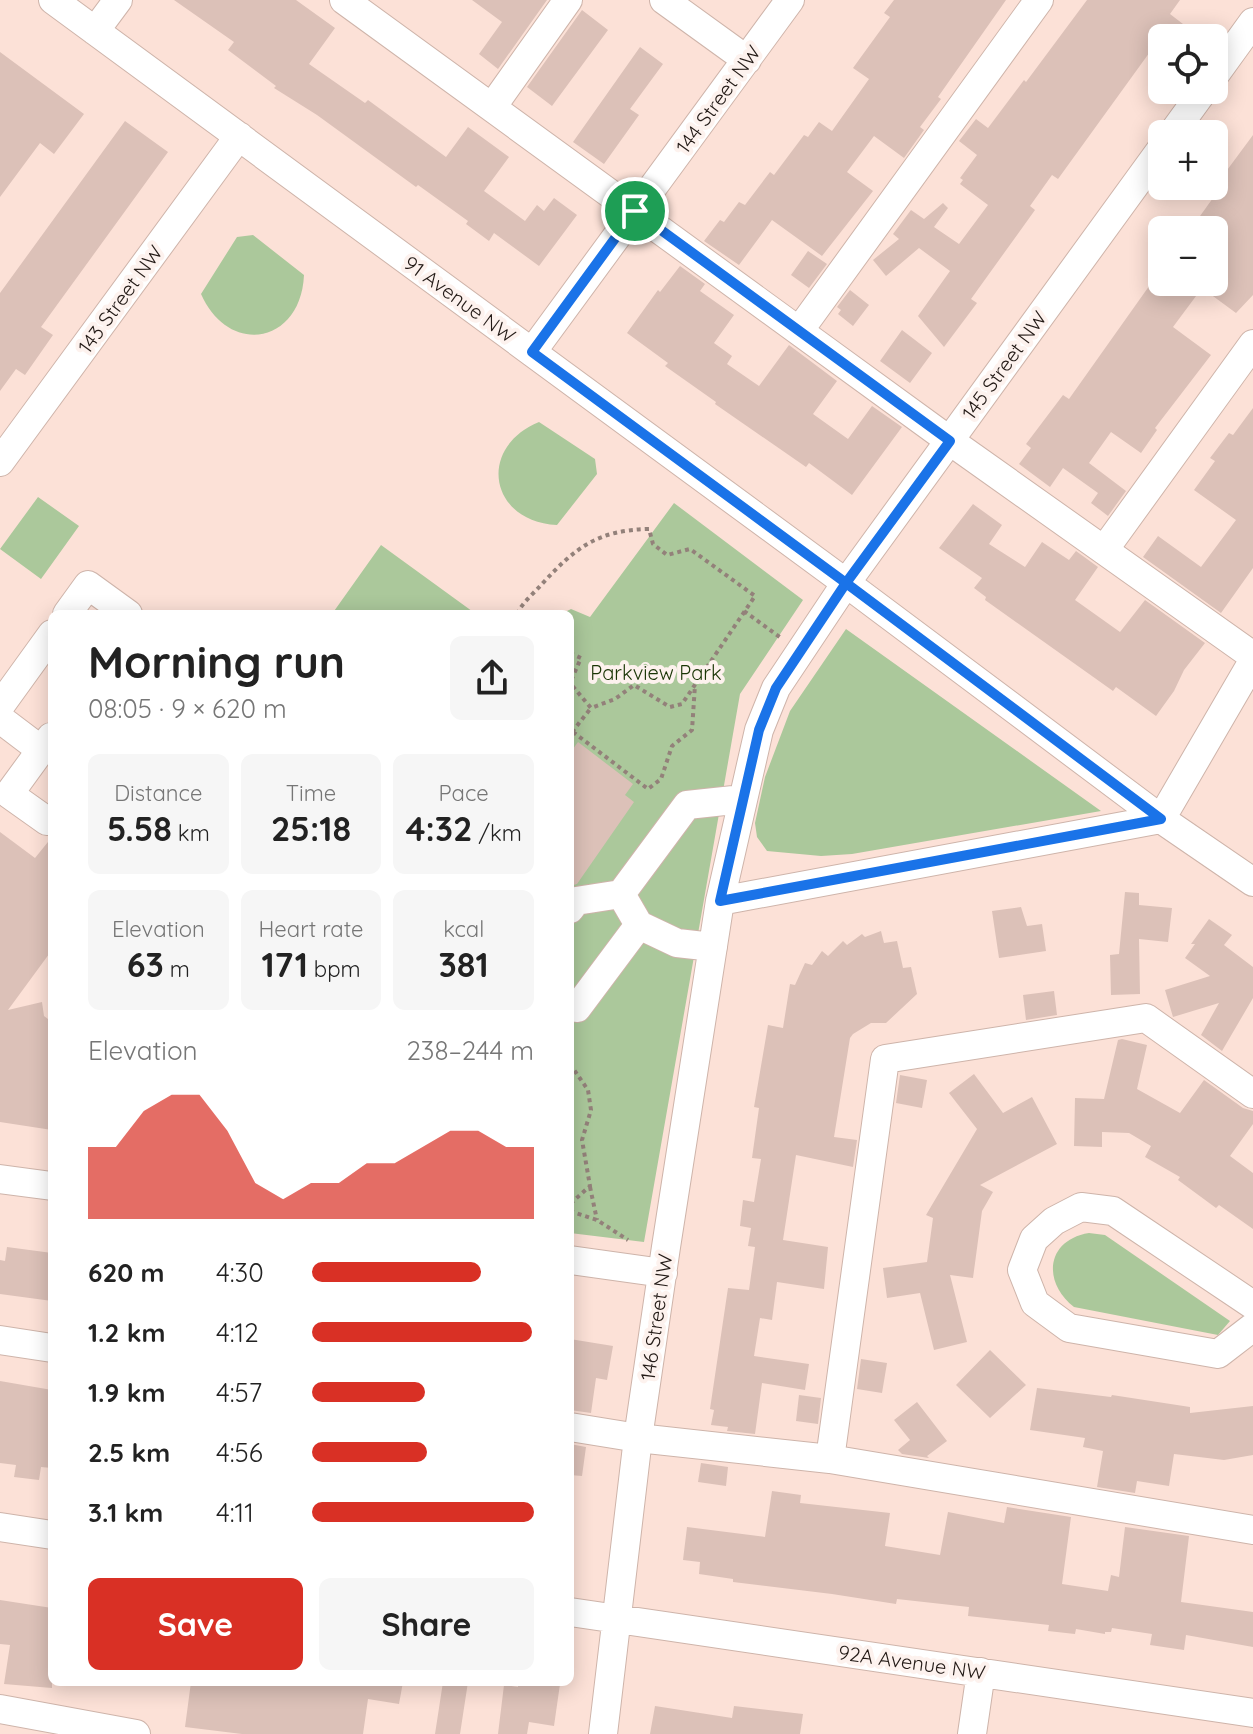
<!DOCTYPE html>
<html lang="en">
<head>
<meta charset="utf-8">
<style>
  body { margin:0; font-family:Quicksand,sans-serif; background:#f6f6f6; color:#222; height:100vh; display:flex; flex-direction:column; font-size:30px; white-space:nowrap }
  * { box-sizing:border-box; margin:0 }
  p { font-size:26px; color:#767676 }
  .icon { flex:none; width:44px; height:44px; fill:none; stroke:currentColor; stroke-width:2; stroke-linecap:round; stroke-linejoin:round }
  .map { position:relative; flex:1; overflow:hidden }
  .details { position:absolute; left:48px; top:610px; width:526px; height:1076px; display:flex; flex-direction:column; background:#fff; border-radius:12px; box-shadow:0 4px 20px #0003 }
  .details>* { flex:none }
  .fabs { position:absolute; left:1148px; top:24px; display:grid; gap:16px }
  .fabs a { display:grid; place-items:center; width:80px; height:80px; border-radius:12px; background:#fff; box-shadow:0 4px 20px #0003; font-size:40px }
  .pin { position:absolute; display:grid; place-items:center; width:68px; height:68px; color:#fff; margin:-34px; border:4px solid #fff; border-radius:50%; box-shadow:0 2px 8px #0007 }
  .round { display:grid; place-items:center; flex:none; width:84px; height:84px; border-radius:12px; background:#f6f6f6 }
  .overview { display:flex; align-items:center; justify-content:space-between; height:136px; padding:0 40px }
  h1 { font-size:44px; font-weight:800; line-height:60px }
  .stats { display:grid; grid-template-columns:repeat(3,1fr); gap:12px; height:136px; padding:8px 40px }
  .stats div { display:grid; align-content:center; border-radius:12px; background:#f6f6f6; text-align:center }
  .stats b { font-size:34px; font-weight:800 }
  .stats small { font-size:22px; font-weight:400 }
  .stats p { font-size:22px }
  .chart { height:224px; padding:16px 40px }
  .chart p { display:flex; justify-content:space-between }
  .chart svg { width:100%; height:144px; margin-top:8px; fill:#d93025; opacity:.7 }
  .cta { display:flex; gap:16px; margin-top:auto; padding:16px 40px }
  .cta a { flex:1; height:92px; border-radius:12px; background:#d93025; color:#fff; font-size:32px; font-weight:800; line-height:92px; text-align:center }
  .cta a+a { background:#f6f6f6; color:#222 }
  ul { padding:0 40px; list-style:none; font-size:26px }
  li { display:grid; grid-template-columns:128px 96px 1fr; align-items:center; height:60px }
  li i { height:20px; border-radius:10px; background:#d93025 }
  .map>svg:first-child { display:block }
</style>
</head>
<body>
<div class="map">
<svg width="1253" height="1734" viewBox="0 0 1253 1734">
  <rect width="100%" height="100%" fill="#fce1d7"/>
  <path fill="#abc89b" d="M 253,235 L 304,275 C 301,344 229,357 201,294 L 237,237 Z
    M 539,422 L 595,459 L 597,474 L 557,525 C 490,522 476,448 539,422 Z
    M 38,497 L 79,526 L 41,579 L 0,549 Z
    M 674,503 L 803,600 L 740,694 L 644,1242 L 570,1233 L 570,614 L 561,614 L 571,609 L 590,617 Z
    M 381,545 L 476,614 L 332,614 Z
    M 846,629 L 1101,811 L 852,854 L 821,856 L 767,851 L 757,837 L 755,823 L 765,777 L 790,711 Z
    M 1089,1233 L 1105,1235 L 1230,1321 L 1218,1335 L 1074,1307 C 1042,1282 1046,1240 1089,1233 Z"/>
  <path fill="#dcc1b8" d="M 174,0 L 296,0 L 335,28 L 309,64 L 365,103 L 368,100 L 446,157 L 468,127 L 509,157 L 484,191 L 525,221 L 537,205 L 544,211 L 554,198 L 577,215 L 539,266 L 494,233 L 489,241 L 466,224 L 468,221 L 418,185 L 416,187 L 317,115 L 274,88 L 276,86 L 228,50 L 234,42 Z
    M 472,0 L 547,0 L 498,69 L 479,54 L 502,22 Z
    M 894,0 L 1006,0 L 938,97 L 941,99 L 920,127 L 924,130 L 904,158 L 874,136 L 847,172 L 873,191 L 822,256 L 772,220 L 739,265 L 704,241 L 720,220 L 724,222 L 739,202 L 745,205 L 770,172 L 774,175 L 804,135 L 808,137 L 819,122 L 832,131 L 869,79 L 853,68 L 890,17 L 884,13 Z
    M 1087,0 L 1180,0 L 1170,14 L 1183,24 L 1173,38 L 1160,38 L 1058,179 L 1052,175 L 1030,206 L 1035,210 L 971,299 L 977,303 L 944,347 L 918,316 L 950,271 L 919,248 L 886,276 L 873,260 L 899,239 L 893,234 L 911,210 L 924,219 L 943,203 L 948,208 L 934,227 L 959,244 L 988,205 L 960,184 L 963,180 L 960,178 L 977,155 L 959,141 L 976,119 L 988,128 L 1024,80 L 1026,82 Z
    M 582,10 L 608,30 L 552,106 L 527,87 Z
    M 640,47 L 663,64 L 630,109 L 639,115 L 604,164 L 573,142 Z
    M 0,52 L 84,114 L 54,154 L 40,143 L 0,197 Z
    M 125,121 L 168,152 L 41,327 L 53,335 L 25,375 L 16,369 L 0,391 L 0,293 Z
    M 1253,135 L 1253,295 L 1236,313 L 1202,288 L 1173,327 L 1211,355 L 1155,428 L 1157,430 L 1141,453 L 1111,432 L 1089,463 L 1126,491 L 1108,516 L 1091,503 L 1098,493 L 1063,468 L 1050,487 L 1019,464 L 1031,448 L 1026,444 L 1063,395 L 1069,399 L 1152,282 L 1214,282 L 1214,230 L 1190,230 L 1223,184 L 1219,181 Z
    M 808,251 L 827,264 L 809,288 L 791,275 Z
    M 680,266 L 705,284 L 700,291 L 734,315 L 714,343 L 732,356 L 727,364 L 759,386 L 789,345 L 837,381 L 813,414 L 848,439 L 872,406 L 902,427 L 852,495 L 809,463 L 806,467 L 715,404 L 716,402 L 665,366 L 668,363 L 627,333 L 658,290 L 660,292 Z
    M 850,290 L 869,305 L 853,326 L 838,314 L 841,310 L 837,307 Z
    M 902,330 L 932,353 L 910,383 L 880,361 Z
    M 1253,408 L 1253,568 L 1221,613 L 1143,557 L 1158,536 L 1201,567 L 1236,520 L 1194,490 L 1215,461 L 1210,458 L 1229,433 L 1233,435 Z
    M 973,504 L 1002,525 L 989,544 L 1025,567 L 1042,542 L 1069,560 L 1076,551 L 1098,567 L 1075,600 L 1120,632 L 1145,600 L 1205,643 L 1184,670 L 1174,691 L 1156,716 L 1116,687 L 1113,691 L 985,600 L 986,597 L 974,588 L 982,578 L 939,548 Z
    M 578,742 L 633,784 L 625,795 L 634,802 L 577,884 L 570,886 L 570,753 Z
    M 0,832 L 35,858 L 52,837 L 52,950 L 8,1010 L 42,1002 L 44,1016 L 52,1022 L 52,1130 L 0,1122 Z
    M 1125,892 L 1139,893 L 1139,905 L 1172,908 L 1168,942 L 1139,939 L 1140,994 L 1111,995 L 1110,955 L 1119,954 Z
    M 1021,907 L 1027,926 L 1042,924 L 1046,951 L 999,958 L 992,911 Z
    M 1209,919 L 1232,935 L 1224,945 L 1253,967 L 1253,998 L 1222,1051 L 1201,1035 L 1219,1003 L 1173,1017 L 1165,990 L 1210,976 L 1185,958 L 1195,944 L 1191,944 Z
    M 881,931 L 884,943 L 897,941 L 903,968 L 911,967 L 917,994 L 886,1023 L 871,1023 L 853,1034 L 850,1038 L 834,1137 L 857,1140 L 853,1167 L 796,1155 L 783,1240 L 828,1247 L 824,1289 L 777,1282 L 772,1320 L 760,1318 L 754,1356 L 809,1364 L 805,1390 L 762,1383 L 755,1434 L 727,1431 L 728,1427 L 711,1425 L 714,1410 L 710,1409 L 728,1288 L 749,1290 L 755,1247 L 748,1246 L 751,1228 L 740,1226 L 743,1200 L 754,1202 L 761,1159 L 752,1158 L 759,1108 L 754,1107 L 768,1025 L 783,1028 L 790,984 L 795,985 L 805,963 L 812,965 L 822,951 L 828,956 L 843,941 L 847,945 L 862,934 L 865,937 Z
    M 1054,991 L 1057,1015 L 1026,1020 L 1023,995 Z
    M 1122,1039 L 1147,1045 L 1137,1089 L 1180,1113 L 1204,1080 L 1243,1108 L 1253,1111 L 1253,1124 L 1230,1156 L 1253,1173 L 1253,1229 L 1219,1205 L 1216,1208 L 1178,1180 L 1180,1177 L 1145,1157 L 1151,1146 L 1129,1133 L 1102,1132 L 1102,1147 L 1074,1146 L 1075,1098 L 1104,1099 L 1118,1040 Z
    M 974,1074 L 1003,1113 L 1032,1097 L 1057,1144 L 980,1185 L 993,1192 L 982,1211 L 973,1278 L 950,1275 L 967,1342 L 934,1350 L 920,1293 L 887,1298 L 883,1268 L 927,1262 L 933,1218 L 926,1215 L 977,1129 L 949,1093 Z
    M 900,1075 L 927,1080 L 922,1108 L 896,1103 Z
    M 7,1247 L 52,1253 L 52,1301 L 0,1294 L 0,1260 L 5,1261 Z
    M 570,1339 L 613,1346 L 607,1380 L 596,1378 L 591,1413 L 570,1410 Z
    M 990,1350 L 1026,1385 L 990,1418 L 956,1385 Z
    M 861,1359 L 887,1363 L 882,1393 L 857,1389 Z
    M 0,1381 L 52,1390 L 52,1468 L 41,1467 L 39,1480 L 14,1477 L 16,1465 L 0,1463 Z
    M 1037,1388 L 1111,1397 L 1112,1395 L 1190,1407 L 1190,1413 L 1253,1406 L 1253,1455 L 1224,1460 L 1174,1454 L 1169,1486 L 1137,1481 L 1135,1493 L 1097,1487 L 1103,1451 L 1083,1447 L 1085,1438 L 1030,1430 Z
    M 799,1395 L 821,1398 L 818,1424 L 796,1421 Z
    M 917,1402 L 947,1441 L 927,1456 L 929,1458 L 902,1454 L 898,1450 L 910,1440 L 894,1420 Z
    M 570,1444 L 586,1447 L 582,1476 L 570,1475 Z
    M 701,1463 L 728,1467 L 726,1486 L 698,1482 Z
    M 772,1491 L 801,1495 L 800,1503 L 890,1513 L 885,1546 L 940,1555 L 948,1512 L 1004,1523 L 1007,1507 L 1071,1517 L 1062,1584 L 1108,1591 L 1111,1575 L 1119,1577 L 1125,1527 L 1189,1536 L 1181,1602 L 1253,1612 L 1253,1647 L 1186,1635 L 1184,1650 L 1150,1645 L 1152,1634 L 1112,1628 L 1111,1632 L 1105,1632 L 1105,1634 L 1076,1629 L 1075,1634 L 1048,1631 L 1049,1625 L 968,1616 L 969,1607 L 897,1599 L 896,1604 L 832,1594 L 733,1582 L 733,1579 L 699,1574 L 700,1562 L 683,1560 L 687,1527 L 765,1537 Z
    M 0,1600 L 52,1608 L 52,1688 L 4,1684 L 10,1645 L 0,1644 Z
    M 191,1682 L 403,1682 L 399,1704 L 368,1699 L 363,1734 L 242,1734 L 185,1727 Z
    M 443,1682 L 468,1682 L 460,1734 L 435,1734 Z
    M 518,1682 L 560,1684 L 554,1726 L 529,1722 L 527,1734 L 498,1734 L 504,1685 L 518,1687 Z
    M 655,1706 L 732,1718 L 734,1706 L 803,1714 L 800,1734 L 650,1734 Z"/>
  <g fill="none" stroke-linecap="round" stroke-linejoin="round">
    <defs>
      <path id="minor" d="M 53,0 L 846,583 L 1161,819 L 1253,882
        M 344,0 L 950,441 L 1253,656
        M 664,0 L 747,60
        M 95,31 L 118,0
        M 1214,76 L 1253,22
        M 492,107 L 568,0
        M 1172,134 L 1204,90
        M 799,331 L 1039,0
        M 532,352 L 790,0
        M 0,462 L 239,136
        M 1104,550 L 1253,344
        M 67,614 L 88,585 L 128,614
        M 0,706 L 52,634
        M 0,719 L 41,750 L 51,737
        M 41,750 L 9,794 L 47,821
        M 720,901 L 1161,819 L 1253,661
        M 570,909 L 576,901 L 621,894
        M 713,947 L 677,943 L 639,925 L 621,894 L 687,805 L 743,799
        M 570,1003 L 577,1008 L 639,925
        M 1253,1094 L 1146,1018 L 885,1059 L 830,1459 L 1253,1530
        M 0,1179 L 52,1186
        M 570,1260 L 663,1273
        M 1253,1305 L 1113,1211 L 1081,1207 L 1054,1221 L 1034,1239 L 1022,1270 L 1035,1303 L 1069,1328 L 1218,1354 L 1253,1327
        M 0,1340 L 52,1348
        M 570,1427 L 638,1438 L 830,1459
        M 0,1527 L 52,1535
        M 570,1612 L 1253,1713
        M 0,1709 L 136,1734
        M 603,1734 L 638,1438 L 666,1247 L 720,901 L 759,730 L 776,688 L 846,583 L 1162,148
        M 972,1734 L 981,1672"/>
    </defs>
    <use href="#minor" stroke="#ceb4aa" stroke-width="30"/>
    <path stroke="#93817a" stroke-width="4" stroke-dasharray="4 4" stroke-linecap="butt" d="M 744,611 L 781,638
      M 517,614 C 522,603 533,594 541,585 C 575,548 597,530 649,529 L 653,544 L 667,555 L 690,549 L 755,596 L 682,704 L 670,707 L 634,685 L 615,699 L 591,708 L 570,683
      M 570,653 L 581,658 L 570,683
      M 572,732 L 591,708
      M 573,732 L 648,789 L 661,779 L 672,746 L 692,730 L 695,685
      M 570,1064 L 588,1090 L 591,1110 L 582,1140 L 590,1186 L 570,1204
      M 590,1187 L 597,1220
      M 570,1211 L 597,1220 L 628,1240"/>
    <use href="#minor" stroke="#fff" stroke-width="28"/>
  </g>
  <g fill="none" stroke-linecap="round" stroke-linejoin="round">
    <defs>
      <path id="route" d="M 635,211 L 532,352 L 846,583 L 776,688 L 759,730 L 720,901 L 1161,819 L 846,583 L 950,441 L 635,211"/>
    </defs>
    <use href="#route" stroke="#fff" stroke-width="16"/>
    <use href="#route" stroke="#1a73e8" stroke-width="10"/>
  </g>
  <g text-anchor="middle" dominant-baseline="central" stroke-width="8" stroke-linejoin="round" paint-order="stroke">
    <g font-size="20" fill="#231a16" stroke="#fdf2ee">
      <text transform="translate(718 99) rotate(-54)">144 Street NW</text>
      <text transform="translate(120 299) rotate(-54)">143 Street NW</text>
      <text transform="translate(460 299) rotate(36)">91 Avenue NW</text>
      <text transform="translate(1004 365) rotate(-54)">145 Street NW</text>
      <text transform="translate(656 1317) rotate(-82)">146 Street NW</text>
      <text transform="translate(912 1662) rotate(8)">92A Avenue NW</text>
    </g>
    <g font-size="20" fill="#193505" stroke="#fdf2ee">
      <text x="656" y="672">Parkview Park</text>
    </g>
  </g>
</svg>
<div class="fabs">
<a><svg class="icon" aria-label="locate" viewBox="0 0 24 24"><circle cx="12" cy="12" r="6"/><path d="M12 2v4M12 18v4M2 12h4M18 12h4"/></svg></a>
<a>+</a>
<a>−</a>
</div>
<div class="pin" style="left:635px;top:211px;background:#1e9e55"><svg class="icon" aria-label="arrive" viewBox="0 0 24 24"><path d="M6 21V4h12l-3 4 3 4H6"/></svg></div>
<section class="details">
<div class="overview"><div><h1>Morning run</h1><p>08:05 · 9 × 620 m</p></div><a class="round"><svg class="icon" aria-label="share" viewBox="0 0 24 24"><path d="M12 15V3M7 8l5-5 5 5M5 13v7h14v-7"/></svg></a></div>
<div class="stats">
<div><p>Distance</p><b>5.58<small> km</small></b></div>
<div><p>Time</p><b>25:18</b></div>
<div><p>Pace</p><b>4:32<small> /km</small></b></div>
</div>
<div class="stats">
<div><p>Elevation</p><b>63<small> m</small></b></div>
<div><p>Heart rate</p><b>171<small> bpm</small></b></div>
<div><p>kcal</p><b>381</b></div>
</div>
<div class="chart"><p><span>Elevation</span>238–244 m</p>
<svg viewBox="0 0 160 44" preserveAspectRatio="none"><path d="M0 44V22L10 22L20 11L30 6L40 6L50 17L60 33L70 38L80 33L90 33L100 27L110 27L120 22L130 17L140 17L150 22L160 22V44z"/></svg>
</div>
<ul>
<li><b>620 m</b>4:30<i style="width:76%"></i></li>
<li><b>1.2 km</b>4:12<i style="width:99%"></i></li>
<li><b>1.9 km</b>4:57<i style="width:51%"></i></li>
<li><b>2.5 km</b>4:56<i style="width:52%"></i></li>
<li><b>3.1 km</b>4:11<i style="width:100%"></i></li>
</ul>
<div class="cta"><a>Save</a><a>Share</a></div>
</section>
</div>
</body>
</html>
